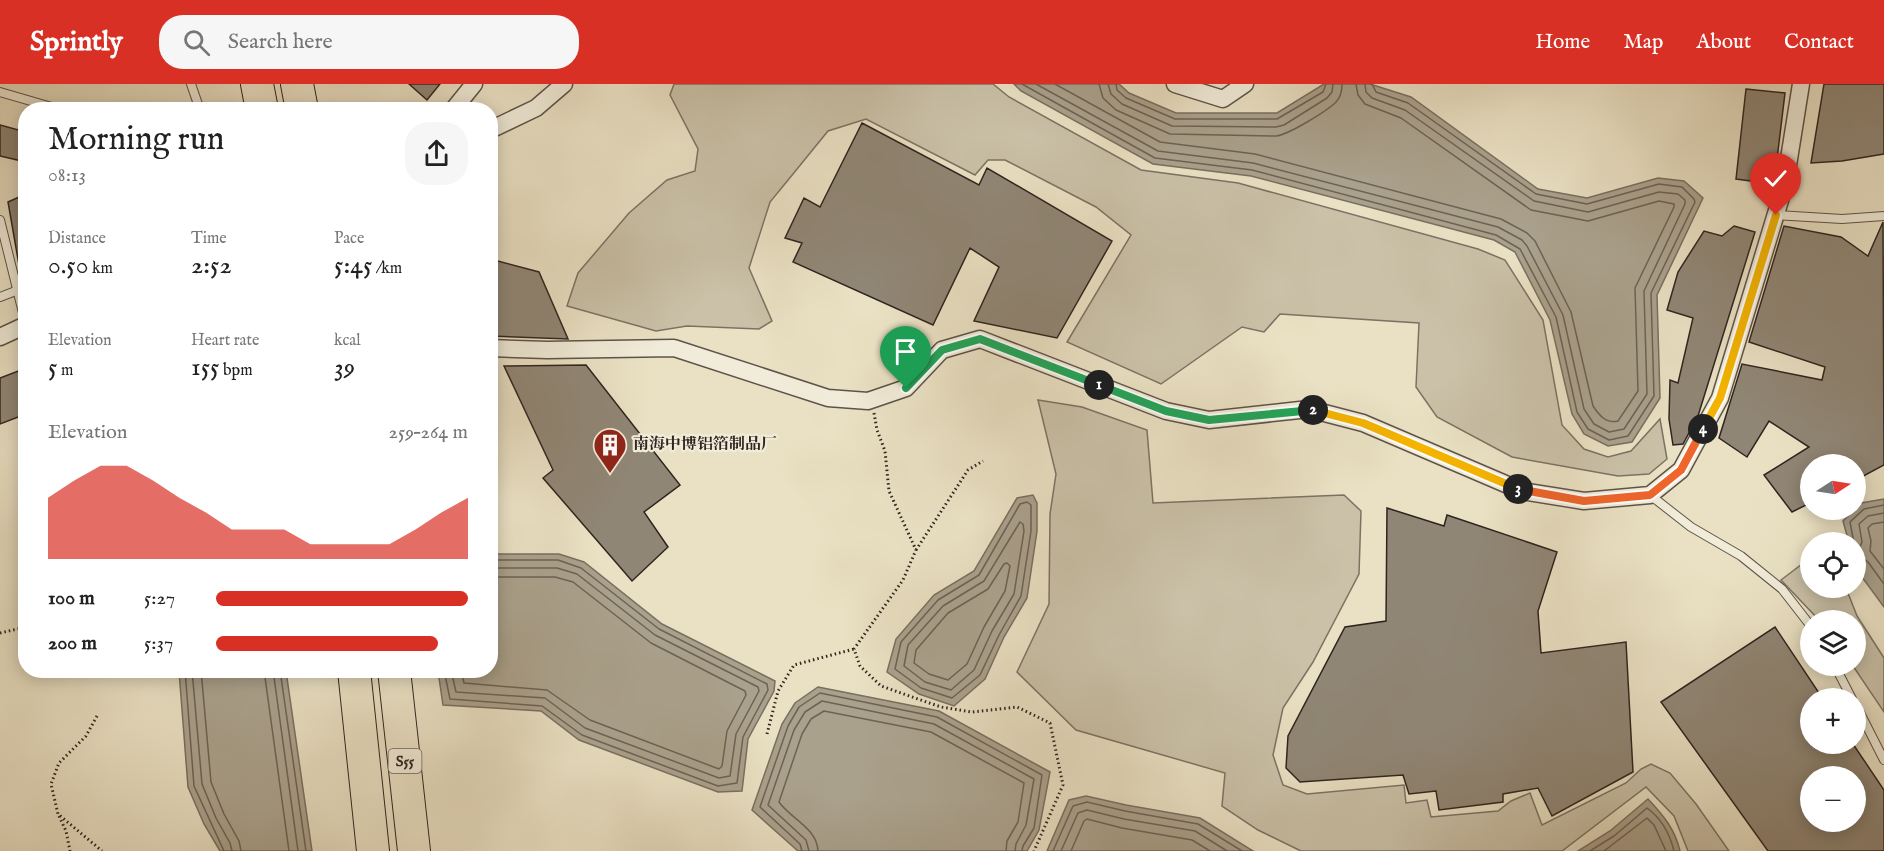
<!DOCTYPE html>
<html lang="en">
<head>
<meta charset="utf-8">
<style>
  body { margin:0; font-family:"IM FELL English","Noto Serif SC",serif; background:#f6f6f6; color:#222; height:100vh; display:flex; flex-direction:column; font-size:22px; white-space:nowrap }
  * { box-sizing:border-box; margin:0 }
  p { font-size:20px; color:#767676 }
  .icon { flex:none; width:33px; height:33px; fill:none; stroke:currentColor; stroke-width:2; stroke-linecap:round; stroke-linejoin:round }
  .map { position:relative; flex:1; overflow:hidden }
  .panel { position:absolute; left:18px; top:18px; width:480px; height:576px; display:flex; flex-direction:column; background:#fff; border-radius:24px; box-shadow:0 3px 15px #0003 }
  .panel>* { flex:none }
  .needle { width:39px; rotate:78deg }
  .buttons { position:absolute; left:1800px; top:370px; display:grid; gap:12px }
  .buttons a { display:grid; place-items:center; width:66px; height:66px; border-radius:50%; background:#fff; box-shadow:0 3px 15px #0003; font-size:30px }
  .pin { position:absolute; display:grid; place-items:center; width:51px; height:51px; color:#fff; margin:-62px -26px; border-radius:50% 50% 50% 0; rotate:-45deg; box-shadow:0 0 6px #0007 }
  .pin .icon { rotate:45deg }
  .km { position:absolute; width:30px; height:30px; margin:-15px; border-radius:50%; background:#222; color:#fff; font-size:16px; line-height:30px; text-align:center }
  .round { display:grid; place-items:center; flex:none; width:63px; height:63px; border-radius:24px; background:#f6f6f6 }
  .overview { display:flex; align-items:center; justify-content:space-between; height:102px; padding:0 30px }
  h1 { font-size:33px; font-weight:600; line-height:45px }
  .metrics { display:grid; grid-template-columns:repeat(3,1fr); gap:9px; height:102px; padding:6px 30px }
  .metrics div { display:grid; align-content:center }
  .metrics b { font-size:26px; font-weight:600 }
  .metrics small { font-size:16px; font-weight:400 }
  .metrics p { font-size:16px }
  .chart { height:168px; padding:12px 30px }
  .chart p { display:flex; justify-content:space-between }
  .chart svg { width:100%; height:108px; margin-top:6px; fill:#d93025; opacity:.7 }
  ul { padding:0 30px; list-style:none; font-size:20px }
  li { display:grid; grid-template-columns:96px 72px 1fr; align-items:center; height:45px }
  li i { height:15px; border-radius:8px; background:#d93025 }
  header { display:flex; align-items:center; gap:36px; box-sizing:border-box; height:84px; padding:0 30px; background:#d93025; color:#fff }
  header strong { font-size:28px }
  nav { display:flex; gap:33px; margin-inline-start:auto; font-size:21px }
  .search { width:420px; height:54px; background:#f6f6f6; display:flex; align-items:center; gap:15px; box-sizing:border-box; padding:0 21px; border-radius:24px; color:#767676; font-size:22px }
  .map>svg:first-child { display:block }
</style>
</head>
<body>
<header>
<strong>Sprintly</strong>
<div class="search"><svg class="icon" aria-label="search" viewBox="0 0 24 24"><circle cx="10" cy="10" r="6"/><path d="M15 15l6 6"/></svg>Search here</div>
<nav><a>Home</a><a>Map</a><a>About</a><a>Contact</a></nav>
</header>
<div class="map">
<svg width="1884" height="767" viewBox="0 0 1884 767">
  <rect width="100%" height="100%" fill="#eae1c4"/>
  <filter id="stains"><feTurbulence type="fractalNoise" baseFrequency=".00333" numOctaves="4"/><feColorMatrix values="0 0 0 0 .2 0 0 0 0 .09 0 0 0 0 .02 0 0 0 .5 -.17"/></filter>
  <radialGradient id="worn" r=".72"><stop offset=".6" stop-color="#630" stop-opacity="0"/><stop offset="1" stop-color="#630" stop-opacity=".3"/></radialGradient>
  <path fill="#cac1a8" stroke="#7c7264" stroke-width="1.5" d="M 674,0 L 993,0 L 1009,13 L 1141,86 L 1238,99 L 1478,165 L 1505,176 L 1543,236 L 1562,341 L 1584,365 L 1608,373 L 1631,367 L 1660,335 L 1667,375 L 1649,390 L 1618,392 L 1512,373 L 1437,333 L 1416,303 L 1419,239 L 1280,230 L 1264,248 L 1242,243 L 1161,300 L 1067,258 L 1131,151 L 1096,123 L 1005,76 L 988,76 L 975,91 L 866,35 L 828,47 L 793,90 L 770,118 L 749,184 L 772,237 L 759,245 L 687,242 L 656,247 L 567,222 L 578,189 L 629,129 L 667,96 L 695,87 L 698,65 L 670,11 Z
    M 1038,316 L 1082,323 L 1147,346 L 1153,419 L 1344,411 L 1361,427 L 1359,490 L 1313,578 L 1283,624 L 1273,671 L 1283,701 L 1307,710 L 1404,701 L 1406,719 L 1427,716 L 1431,733 L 1498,727 L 1511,717 L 1530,709 L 1542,741 L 1626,699 L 1641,685 L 1651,680 L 1670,689 L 1696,720 L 1729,767 L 1688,767 L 1674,732 L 1646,703 L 1562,767 L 1301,767 L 1258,746 L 1222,722 L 1225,689 L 1076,646 L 1017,588 L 1049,520 L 1050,430 L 1056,390 Z
    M 1810,474 L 1810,504 L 1846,504 L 1857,532 L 1884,574 L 1884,628 L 1853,582 L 1856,582 L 1856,537 L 1820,537 L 1781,496 Z"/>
  <path fill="#aaa18c" stroke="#796f60" stroke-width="1.5" d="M 1014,0 L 1119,0 L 1129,9 L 1176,29 L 1277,29 L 1324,0 L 1370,0 L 1411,13 L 1538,105 L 1587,114 L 1658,94 L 1684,97 L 1703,114 L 1657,211 L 1660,314 L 1632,358 L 1608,362 L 1584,350 L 1572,330 L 1550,236 L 1515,168 L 1494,156 L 1251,92 L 1153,80 L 1021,7 Z
    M 1033,411 L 1037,419 L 1037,447 L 1027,514 L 1004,553 L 985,595 L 954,622 L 919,610 L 887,588 L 896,555 L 934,511 L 974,487 L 1017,414 Z
    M 1884,415 L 1884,523 L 1856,485 L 1856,459 L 1849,459 L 1843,437 L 1861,419 Z
    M 491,470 L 559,470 L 584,478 L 662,540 L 775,597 L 774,607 L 748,655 L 742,707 L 718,708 L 579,656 L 541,627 L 443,621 L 438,587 L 490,586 Z
    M 179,587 L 286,587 L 312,767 L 220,767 L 204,740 L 188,703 Z
    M 818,603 L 939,627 L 1050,688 L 1039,746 L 1027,767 L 798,767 L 752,726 L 782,640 L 795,619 Z
    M 1086,712 L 1126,721 L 1200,734 L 1253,767 L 1047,767 L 1069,716 Z
    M 1648,715 C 1663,731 1675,745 1680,767 L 1578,767 L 1610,747 Z"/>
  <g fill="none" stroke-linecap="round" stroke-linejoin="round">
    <path stroke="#6c6256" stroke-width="1.5" d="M 1022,0 L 1155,74 L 1252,86 L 1496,151 L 1520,165 L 1556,233 L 1577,328 L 1588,345 L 1609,356 L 1628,352 L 1654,312 L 1651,209 L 1695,118 L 1694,115 L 1682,103 L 1659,100 L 1587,120 L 1536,110 L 1408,19 L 1376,8 L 1372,0
      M 1036,0 L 1158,67 L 1253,79 L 1498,143 L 1522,156 L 1527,162 L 1563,231 L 1584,325 L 1594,340 L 1609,348 L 1624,345 L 1647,310 L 1644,207 L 1685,120 L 1685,116 L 1678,110 L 1659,108 L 1588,128 L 1534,117 L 1405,26 L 1372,14 L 1366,8 L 1365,0
      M 1055,0 L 1160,58 L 1255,70 L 1501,135 L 1527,149 L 1535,157 L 1571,228 L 1593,322 C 1599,331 1606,340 1618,337 L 1638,307 L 1635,204 L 1674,123 L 1674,120 L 1659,117 L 1588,137 L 1531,126 L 1401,34 L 1365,20 L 1358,11 L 1356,0
      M 1099,0 L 1103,14 L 1116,26 L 1170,50 L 1276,52 C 1288,51 1327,27 1336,18 C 1341,13 1342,7 1342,0
      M 1108,0 L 1111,10 L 1122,20 L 1172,42 L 1276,43 L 1284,41 L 1327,14 L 1332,8 L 1333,0
      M 1116,0 L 1117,6 L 1126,14 L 1175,35 L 1277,35 L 1323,8 L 1326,0
      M 1027,418 L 1031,421 L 1031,447 L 1021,512 L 999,551 L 980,591 L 952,614 L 921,604 L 895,585 L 901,558 L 938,516 L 979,491 L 1020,420 Z
      M 1884,429 L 1868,432 L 1859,440 L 1862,458 L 1857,470 L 1868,478 L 1884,500
      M 1020,438 L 1023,440 L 1024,447 L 1014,510 L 992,547 L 974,586 L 951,606 L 925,598 L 904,582 L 908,561 L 943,522 L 984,497 Z
      M 1884,438 L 1872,440 L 1868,444 L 1871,457 L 1870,467 L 1884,485
      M 1854,459 L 1850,438 L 1864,425 L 1884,421
      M 1007,479 L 1010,482 L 1005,507 L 984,543 L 967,580 L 948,596 L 929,590 L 914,579 L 916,566 L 948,529 L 988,505 L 1004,480 Z
      M 185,586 L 194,702 L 224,767
      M 192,586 L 202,700 L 216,734 L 230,759 L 232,767
      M 201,586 L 211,698 L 224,730 L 239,757 L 241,767
      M 264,586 L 289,767
      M 273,586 L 298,767
      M 280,586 L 306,767
      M 444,586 L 450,615 L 542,622 L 582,651 L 718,702 L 737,699 L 743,653 L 768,606 L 767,600 L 659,545 L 581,484 L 558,476 L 490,476
      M 451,586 L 456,608 L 545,614 L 585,644 L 719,694 L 730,692 L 736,650 L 759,607 L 758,603 L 655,551 L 577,490 L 557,484 L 490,484
      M 461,586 L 464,599 L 547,606 L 590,636 L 719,685 L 722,682 L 727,647 L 746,611 L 745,607 L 651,559 L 573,498 L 555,493 L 490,493
      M 802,767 L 800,760 L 760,723 L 788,642 L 799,623 L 820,609 L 937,633 L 1042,691 L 1034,744 L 1023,762 L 1022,767
      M 809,767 L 806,756 L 768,721 L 794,646 L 805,628 L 822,617 L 934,640 L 1034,695 L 1026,741 L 1016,760 L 1015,767
      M 818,767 C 817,744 791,735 779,718 L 802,650 L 811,635 L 824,627 L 931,648 L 1024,699 L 1018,738 L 1007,757 L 1006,767
      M 1053,767 L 1073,722 L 1087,718 L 1125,727 L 1198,740 L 1242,767
      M 1061,767 L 1078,729 L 1087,726 L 1124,735 L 1195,747 L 1227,767
      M 1071,767 L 1084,737 L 1087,735 L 1122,744 L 1192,756 L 1210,767
      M 1590,767 L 1614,752 L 1647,724 C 1661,734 1670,751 1674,767
      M 1604,767 L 1647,734 L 1654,741 L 1666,767"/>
  </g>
  <path fill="#908675" stroke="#2f241f" stroke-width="1.5" fill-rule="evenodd" d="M 409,0 L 440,0 L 427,16 Z
    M 1824,0 L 1884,0 L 1884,70 L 1842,77 L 1811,79 Z
    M 1746,5 L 1785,9 L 1774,100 L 1736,95 Z
    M 862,39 L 979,101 L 987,84 L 1112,157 L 1057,254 L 974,237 L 999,183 L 970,164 L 933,241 L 793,178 L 802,159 L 785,154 L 804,114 L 820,123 Z
    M 0,41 L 26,48 L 26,78 L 0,72 Z
    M 26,110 L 26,180 L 19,181 L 8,118 Z
    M 1883,138 L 1884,381 L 1856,396 L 1856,381 L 1810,381 L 1810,419 L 1792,428 L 1764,391 L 1809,363 L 1769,337 L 1747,373 L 1719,354 L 1742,280 L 1822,296 L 1825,283 L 1749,258 L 1784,142 L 1841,153 L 1868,172 Z
    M 1734,142 L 1755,148 L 1698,332 L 1683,360 L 1673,361 L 1669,335 L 1670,296 L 1678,299 L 1693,234 L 1667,226 L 1678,188 L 1704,147 L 1722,152 Z
    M 490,175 L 539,188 L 568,255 L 490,252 Z
    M 586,281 L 680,401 L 644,428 L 668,463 L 632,497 L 543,394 L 553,386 L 504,282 Z
    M 26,284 L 26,330 L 0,340 L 0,294 Z
    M 1387,424 L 1444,442 L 1447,431 L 1557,468 L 1538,527 L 1541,569 L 1626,558 L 1633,688 L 1552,732 L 1538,704 L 1503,710 L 1503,718 L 1439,726 L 1436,707 L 1409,710 L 1403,691 L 1300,698 L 1286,684 L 1288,652 L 1345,543 L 1386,537 Z
    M 1775,543 L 1823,615 L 1810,615 L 1810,660 L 1853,660 L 1884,706 L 1884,767 L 1768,767 L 1661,618 ZM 1810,693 L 1856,693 L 1856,738 L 1810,738 Z"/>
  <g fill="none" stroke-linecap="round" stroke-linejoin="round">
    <defs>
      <path id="service" d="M 191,0 L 200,26
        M 0,8 L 62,26
        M 1776,131 L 1842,135 L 1884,132
        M 0,136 L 26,241
        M 0,213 L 26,203
        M 1650,411 L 1691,443 L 1741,472 L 1782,505 L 1810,541
        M 1835,582 L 1852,615
        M 1856,621 L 1884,676"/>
      <path id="minor" d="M 1175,0 L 1223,15 L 1245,0
        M 453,26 L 474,0
        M 490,46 L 536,24 L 564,0
        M 0,253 L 26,241
        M 490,264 L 547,266 L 674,264 L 828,314 L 868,317 L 906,304 L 942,266 L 980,255 L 1166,327 L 1209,336 L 1309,325 L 1363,339 L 1522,407 L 1584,417 L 1650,411 L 1681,386 L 1720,314 L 1785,100 L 1801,0"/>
      <path id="motorway" d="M 257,0 L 262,26
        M 297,0 L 302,26
        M 354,586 L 373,767
        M 394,586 L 414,767"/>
    </defs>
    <use href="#service" stroke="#5e5348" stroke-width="10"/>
    <use href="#minor" stroke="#5e5348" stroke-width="19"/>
    <use href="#motorway" stroke="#2f241f" stroke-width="34"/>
    <path stroke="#2f241f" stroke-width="3" stroke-dasharray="1.5 3" stroke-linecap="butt" d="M 874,329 L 877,346 L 885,367 L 889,407 L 916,466 L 903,496 L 854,565 L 860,582 L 881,602 L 941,623 L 972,628 L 1017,623 L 1050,639 L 1063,701 L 1034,767
      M 916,466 L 968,386 L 983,377
      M 0,549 L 26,543
      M 97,632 L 86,652 L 59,679 L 51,700 L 58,730 L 102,767
      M 767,650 L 778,607 L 794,581 L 854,565
      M 59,732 L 66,747 L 70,767"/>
    <use href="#service" stroke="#f1ecd9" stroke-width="8"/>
    <use href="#minor" stroke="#f1ecd9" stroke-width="16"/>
    <use href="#motorway" stroke="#eae1c4" stroke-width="32"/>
  </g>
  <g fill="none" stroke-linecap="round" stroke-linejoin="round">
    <defs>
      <path id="split-1" d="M 906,304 L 942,266 L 980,255 L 1099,301"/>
      <path id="split-2" d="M 1099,301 L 1166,327 L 1209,336 L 1313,326"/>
      <path id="split-3" d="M 1313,326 L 1363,339 L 1518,405"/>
      <path id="split-4" d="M 1518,405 L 1584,417 L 1650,411 L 1681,386 L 1703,345"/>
      <path id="split-5" d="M 1703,345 L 1720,314 L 1776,131"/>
    </defs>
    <use href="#split-1" stroke="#fff" stroke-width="12"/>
    <use href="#split-2" stroke="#fff" stroke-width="12"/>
    <use href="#split-3" stroke="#fff" stroke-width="12"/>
    <use href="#split-4" stroke="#fff" stroke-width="12"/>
    <use href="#split-5" stroke="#fff" stroke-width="12"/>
    <use href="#split-1" stroke="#22a559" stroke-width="8"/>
    <use href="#split-2" stroke="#22a559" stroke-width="8"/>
    <use href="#split-3" stroke="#f5b400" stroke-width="8"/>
    <use href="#split-4" stroke="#f0652b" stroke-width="8"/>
    <use href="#split-5" stroke="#f5b400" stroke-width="8"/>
  </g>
  <defs>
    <symbol id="building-pin" viewBox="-11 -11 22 30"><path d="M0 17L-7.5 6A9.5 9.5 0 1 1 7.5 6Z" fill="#8f2418" stroke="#f1ecd9"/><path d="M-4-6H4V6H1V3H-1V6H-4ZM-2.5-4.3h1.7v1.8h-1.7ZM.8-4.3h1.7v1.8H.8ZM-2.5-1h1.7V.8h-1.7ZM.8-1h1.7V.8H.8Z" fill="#fff"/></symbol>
  </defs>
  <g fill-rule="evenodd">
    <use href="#building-pin" x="591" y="342" width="38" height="52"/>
  </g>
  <g text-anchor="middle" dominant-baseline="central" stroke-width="4.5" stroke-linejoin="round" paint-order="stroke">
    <rect fill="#f1ecd9" stroke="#696057" stroke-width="1.5" x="388.5" y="665" width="33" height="24" rx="4.5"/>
    <g font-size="15" font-weight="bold" fill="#2f241f">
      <text x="405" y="677">S55</text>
    </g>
    <g font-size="16" font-weight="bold" fill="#2f241f" stroke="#f1ecd9" text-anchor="start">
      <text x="633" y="361">南海中博铝箔制品厂</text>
    </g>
  </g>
  <rect width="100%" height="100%" filter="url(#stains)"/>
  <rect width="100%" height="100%" fill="url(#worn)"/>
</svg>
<div class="buttons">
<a><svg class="needle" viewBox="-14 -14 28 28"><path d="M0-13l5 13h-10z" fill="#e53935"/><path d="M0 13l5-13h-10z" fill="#767676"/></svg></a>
<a><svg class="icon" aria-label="locate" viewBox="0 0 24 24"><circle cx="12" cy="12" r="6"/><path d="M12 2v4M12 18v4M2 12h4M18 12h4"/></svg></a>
<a><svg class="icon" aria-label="layers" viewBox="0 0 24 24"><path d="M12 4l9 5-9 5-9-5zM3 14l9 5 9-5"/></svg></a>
<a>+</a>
<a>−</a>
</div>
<div class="pin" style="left:906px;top:304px;background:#1e9e55"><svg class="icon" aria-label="arrive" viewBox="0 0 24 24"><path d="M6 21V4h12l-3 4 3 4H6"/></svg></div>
<div class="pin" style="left:1776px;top:131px;background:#d93025"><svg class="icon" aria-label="check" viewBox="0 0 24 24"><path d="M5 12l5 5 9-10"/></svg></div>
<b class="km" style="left:1099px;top:301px">1</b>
<b class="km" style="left:1313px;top:326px">2</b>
<b class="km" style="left:1518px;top:405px">3</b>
<b class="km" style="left:1703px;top:345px">4</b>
<section class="panel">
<div class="overview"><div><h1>Morning run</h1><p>08:13</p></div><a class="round"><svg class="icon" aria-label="share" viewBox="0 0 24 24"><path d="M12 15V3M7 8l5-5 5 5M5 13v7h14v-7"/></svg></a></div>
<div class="metrics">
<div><p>Distance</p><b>0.50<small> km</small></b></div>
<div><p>Time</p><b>2:52</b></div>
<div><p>Pace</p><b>5:45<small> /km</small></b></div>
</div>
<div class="metrics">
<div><p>Elevation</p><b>5<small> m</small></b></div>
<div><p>Heart rate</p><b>155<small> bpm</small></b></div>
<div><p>kcal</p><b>39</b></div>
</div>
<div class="chart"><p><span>Elevation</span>259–264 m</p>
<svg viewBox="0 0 160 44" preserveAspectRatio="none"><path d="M0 44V19L10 12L20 6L30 6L40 12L50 19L60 25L70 32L80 32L90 32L100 38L110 38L120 38L130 38L140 32L150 25L160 19V44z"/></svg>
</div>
<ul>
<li><b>100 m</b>5:27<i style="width:100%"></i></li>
<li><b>200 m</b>5:37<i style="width:88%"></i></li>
</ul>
</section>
</div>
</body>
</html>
